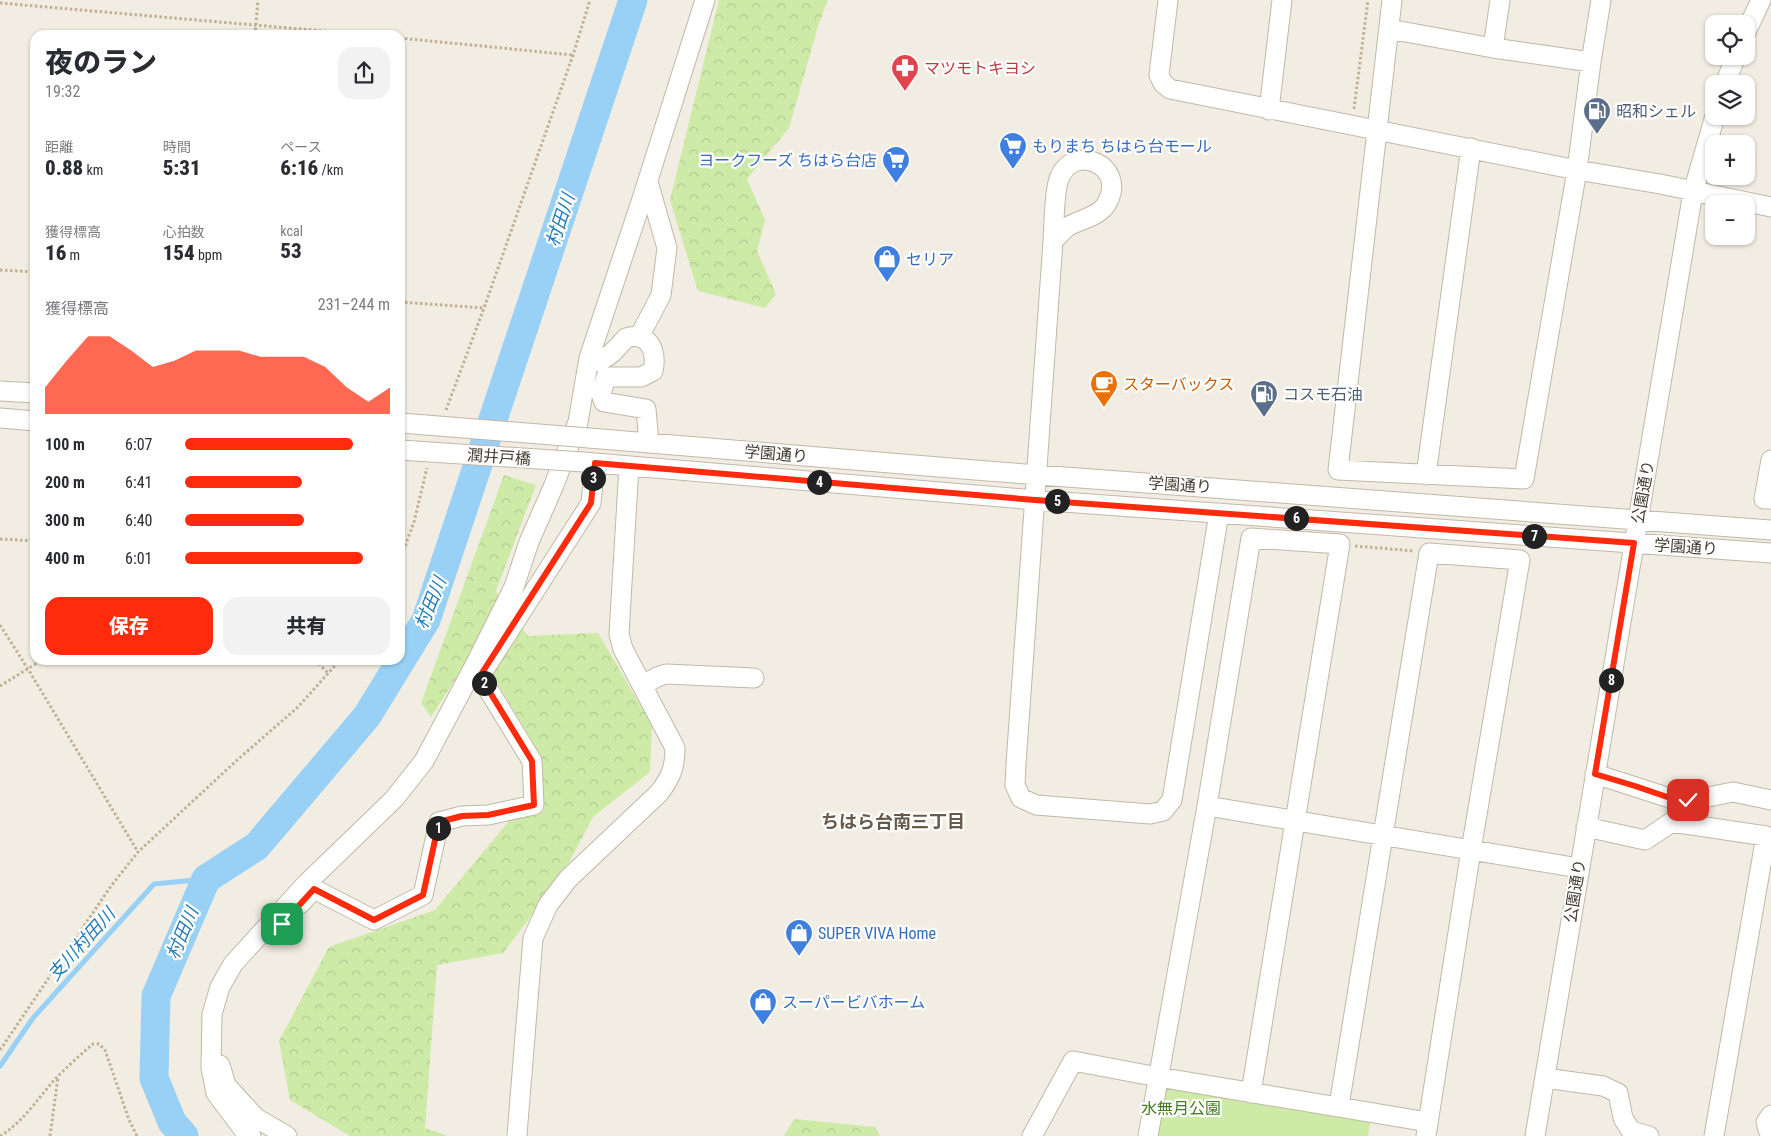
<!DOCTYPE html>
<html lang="ja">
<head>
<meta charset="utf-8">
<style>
  body { margin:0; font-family:"Roboto Condensed","Noto Sans JP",sans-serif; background:#f2f2f3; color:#2b2b33; height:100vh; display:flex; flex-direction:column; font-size:19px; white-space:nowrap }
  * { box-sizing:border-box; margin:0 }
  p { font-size:16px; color:#7c7c81 }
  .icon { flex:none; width:28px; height:28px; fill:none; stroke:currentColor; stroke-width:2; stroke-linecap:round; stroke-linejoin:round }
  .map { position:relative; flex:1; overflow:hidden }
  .side { position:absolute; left:30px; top:30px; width:375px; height:635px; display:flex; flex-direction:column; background:#fff; border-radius:15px; box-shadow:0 1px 4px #0004 }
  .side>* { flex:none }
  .fabs { position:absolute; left:1705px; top:15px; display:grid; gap:10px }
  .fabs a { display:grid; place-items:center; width:50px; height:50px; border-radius:10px; background:#fff; box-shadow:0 1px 4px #0004; font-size:25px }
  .pin { position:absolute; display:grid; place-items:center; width:42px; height:42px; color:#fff; margin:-21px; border-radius:10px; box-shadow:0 2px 8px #0006 }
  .km { position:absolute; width:25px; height:25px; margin:-12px; border-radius:50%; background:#222; color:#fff; font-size:14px; line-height:25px; text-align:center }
  .round { display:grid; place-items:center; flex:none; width:52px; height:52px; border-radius:15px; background:#f2f2f3 }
  .overview { display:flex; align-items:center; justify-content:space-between; height:85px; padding:0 15px }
  h1 { font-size:28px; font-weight:800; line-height:38px }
  .figures { display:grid; grid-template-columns:repeat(3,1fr); gap:8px; height:85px; padding:5px 15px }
  .figures div { display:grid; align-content:center }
  .figures b { font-size:21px; font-weight:800 }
  .figures small { font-size:14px; font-weight:400 }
  .figures p { font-size:14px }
  .chart { height:140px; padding:10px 15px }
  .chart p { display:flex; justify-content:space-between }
  .chart svg { width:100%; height:90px; margin-top:5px; fill:#ff2b0c; opacity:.7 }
  .primary-button { display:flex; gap:10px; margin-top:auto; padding:10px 15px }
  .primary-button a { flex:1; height:58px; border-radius:15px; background:#ff2b0c; color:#fff; font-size:20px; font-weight:800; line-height:58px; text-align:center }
  .primary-button a+a { background:#f2f2f3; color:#2b2b33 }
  ul { padding:0 15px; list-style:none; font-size:16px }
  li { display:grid; grid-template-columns:80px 60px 1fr; align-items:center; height:38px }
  li i { height:12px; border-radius:6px; background:#ff2b0c }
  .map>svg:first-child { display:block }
</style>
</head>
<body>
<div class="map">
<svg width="1771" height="1136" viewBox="0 0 1771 1136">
  <defs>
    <pattern id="forest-crowns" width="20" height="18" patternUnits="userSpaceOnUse" patternTransform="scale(1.25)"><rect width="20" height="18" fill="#ceeaa7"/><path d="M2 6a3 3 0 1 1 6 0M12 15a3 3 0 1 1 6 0" fill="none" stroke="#b2ca90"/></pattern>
  </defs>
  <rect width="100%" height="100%" fill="#f2ede2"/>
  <path fill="url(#forest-crowns)" d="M 719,0 L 828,0 L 819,23 L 789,128 L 747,179 L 765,220 L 757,251 L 776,294 L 765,308 L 698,291 L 670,200 Z
    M 504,475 L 536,485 L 496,591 L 528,636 L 598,633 L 652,725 L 650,772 L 593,817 L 563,874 L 503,953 L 437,965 L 425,1128 L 448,1136 L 350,1136 L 290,1100 L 279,1041 L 329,947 L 435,910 L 509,821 L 544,811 L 537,750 L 493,676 L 460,672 L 431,717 L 421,703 Z
    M 794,1119 L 875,1127 L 880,1136 L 784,1136 Z"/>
  <path fill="#ceeaa7" d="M 1158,1077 L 1372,1112 L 1368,1136 L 1148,1136 Z"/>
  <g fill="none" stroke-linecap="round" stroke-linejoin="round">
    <path stroke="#98d1f5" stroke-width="5" d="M 0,1066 L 33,1018 L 154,884 L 206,879"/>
    <path stroke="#98d1f5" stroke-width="29" d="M 184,1136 L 172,1122 L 154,1078 L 156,996 L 206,879 L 257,846 L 367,716 L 426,620 L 633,0"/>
    <defs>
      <path id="minor" d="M 1168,0 L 1159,75 L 1163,83 L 1170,89 L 1577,170 L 1660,184 L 1771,207
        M 1392,0 L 1338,470 L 1524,479 L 1577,170 L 1591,62 L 1601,0
        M 1389,29 L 1493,48 L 1591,62
        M 1746,32 L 1761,0
        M 1493,48 L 1500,0
        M 1725,84 L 1736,56
        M 1269,110 L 1282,0
        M 1053,241 C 1057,237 1062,231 1067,227 C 1080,219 1101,217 1108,201 C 1126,165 1073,142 1059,179 C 1054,192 1054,226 1053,241 L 1016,764 L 1015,785 L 1021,798 L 1036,805 L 1150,814 L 1163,811 L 1172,800 L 1219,513
        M 639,337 L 661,295 L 667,248 L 648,182
        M 589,358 L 599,362 L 612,353 L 626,338 C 629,337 635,336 638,337 C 654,340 656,358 653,371 L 641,377 L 606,377 L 601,394 L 604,402 L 646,409 L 649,443
        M 0,391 L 35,393
        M 0,418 L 35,421
        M 400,423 L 426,425
        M 589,438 L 987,471 L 1771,530
        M 400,450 L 415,451
        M 1771,460 L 1764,499 L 1771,499
        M 583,462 L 1035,500 L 1771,553
        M 1426,475 L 1471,148
        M 643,685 L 657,677 L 666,674 L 754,678
        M 1595,774 L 1676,800 L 1688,801 L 1733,792 L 1771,800
        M 1207,806 L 1579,868
        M 1586,827 L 1645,840 L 1672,822 L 1766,836 L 1714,1136
        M 300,904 L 314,889 L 374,920 L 423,895 L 439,822 L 462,816 L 488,815 L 534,805 L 532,761 L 480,676 L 591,503 L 595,463
        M 220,1065 L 226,1085 L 243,1104 L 256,1118 L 287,1136
        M 1545,1078 L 1603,1086 L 1618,1093 L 1623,1118 L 1631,1131 L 1649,1136
        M 1339,1106 L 1429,553 L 1520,560 L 1471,850 L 1426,1136
        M 1771,1115 L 1766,1122 L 1768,1130 L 1771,1133
        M 517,1135 L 533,938 L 548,905 L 568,879 L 659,793 C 671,777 675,768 675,748 L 623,649 L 619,634 L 629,466
        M 251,1136 L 243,1129 L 216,1093 L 211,1068 L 212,1014 L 220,987 L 233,964 L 306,884 L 394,799 L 424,761 L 474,667 L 514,587 L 529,542 L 554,485 L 578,422 L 589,358 L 642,199 L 705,0
        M 1032,1136 L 1073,1061 L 1158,1077 L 1428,1122
        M 1148,1136 L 1207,806 L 1251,538 L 1340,544 L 1251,1093
        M 1535,1136 L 1693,192 L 1715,116"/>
    </defs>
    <use href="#minor" stroke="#c1b8a7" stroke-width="21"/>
    <path stroke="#c1b094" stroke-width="3" stroke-dasharray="2.5 2.5" stroke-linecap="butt" d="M 0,3 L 370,35
      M 255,35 L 258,0
      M 400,38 L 573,55
      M 1354,109 L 1368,0
      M 0,270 L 35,272
      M 400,302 L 484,308
      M 446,410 L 484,308 L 573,55 L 590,0
      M 0,539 L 35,541
      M 1355,546 L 1414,551
      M 400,560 L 414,522 L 427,468
      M 0,625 L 28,669 L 138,852
      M 315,660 L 329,674
      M 0,686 L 42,660
      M 0,1050 L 111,886 L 138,852 L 235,762 L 298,707 L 340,660
      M 0,1136 C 24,1122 39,1096 58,1076 C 69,1065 81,1054 93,1044 L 99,1044 L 105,1050 L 129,1120 L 137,1136
      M 50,1136 L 58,1077"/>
    <use href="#minor" stroke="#fff" stroke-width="19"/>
    <defs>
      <path id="minor-bridge" d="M 426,425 L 589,438
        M 415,451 L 583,462"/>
    </defs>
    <use href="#minor-bridge" stroke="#c1b8a7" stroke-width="21" stroke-linecap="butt"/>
    <use href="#minor-bridge" stroke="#fff" stroke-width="19"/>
  </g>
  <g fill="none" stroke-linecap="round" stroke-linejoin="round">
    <defs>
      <path id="route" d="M 282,924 L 314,889 L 374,920 L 423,895 L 439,822 L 462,816 L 488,815 L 534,805 L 532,761 L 480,676 L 591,503 L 595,463 L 1035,500 L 1634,543 L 1595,774 L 1635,786 L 1676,800 L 1688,800"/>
    </defs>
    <use href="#route" stroke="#fff" stroke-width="10"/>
    <use href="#route" stroke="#ff2b0c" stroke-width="6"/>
  </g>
  <defs>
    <symbol id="pharmacy-pin" viewBox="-11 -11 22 30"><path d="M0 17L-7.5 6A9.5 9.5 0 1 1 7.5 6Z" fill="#e0444e" stroke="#fff"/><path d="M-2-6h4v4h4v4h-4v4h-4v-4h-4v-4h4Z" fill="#fff"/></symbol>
    <symbol id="fuel-pin" viewBox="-11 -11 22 30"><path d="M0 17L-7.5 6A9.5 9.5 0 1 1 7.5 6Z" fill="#5c6f8a" stroke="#fff"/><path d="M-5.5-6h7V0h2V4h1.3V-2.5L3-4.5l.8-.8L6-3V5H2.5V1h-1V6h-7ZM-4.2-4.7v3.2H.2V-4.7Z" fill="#fff"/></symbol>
    <symbol id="supermarket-pin" viewBox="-11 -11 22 30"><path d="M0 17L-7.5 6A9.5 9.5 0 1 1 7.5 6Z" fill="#3f7fe0" stroke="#fff"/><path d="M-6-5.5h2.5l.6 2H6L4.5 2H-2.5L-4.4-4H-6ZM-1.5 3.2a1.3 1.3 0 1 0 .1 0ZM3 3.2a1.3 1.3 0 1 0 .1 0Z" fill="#fff"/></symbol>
    <symbol id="shop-pin" viewBox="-11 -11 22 30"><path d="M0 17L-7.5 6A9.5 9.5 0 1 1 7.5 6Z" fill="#3f7fe0" stroke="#fff"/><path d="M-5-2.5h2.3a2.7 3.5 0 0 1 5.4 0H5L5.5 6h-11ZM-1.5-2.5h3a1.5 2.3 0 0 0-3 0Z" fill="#fff"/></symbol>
    <symbol id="cafe-pin" viewBox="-11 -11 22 30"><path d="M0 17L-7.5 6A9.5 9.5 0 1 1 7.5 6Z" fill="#e8710a" stroke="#fff"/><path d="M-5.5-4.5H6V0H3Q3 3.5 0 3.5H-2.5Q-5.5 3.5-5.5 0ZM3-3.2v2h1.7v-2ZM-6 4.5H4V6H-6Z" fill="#fff"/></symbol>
  </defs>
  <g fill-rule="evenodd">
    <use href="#pharmacy-pin" x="889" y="52" width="32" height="43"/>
    <use href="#fuel-pin" x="1581" y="95" width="32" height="43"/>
    <use href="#supermarket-pin" x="997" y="130" width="32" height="43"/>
    <use href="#supermarket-pin" x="880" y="144" width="32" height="43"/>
    <use href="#shop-pin" x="871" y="243" width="32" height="43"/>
    <use href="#cafe-pin" x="1088" y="368" width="32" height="43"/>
    <use href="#fuel-pin" x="1248" y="378" width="32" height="43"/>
    <use href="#shop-pin" x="783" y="917" width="32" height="43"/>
    <use href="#shop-pin" x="747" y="986" width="32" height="43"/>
  </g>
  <g text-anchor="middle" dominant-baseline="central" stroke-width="4.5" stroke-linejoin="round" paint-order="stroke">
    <g font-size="16" fill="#be3a42" stroke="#fff" text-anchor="start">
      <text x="924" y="68">マツモトキヨシ</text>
    </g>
    <g font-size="16" fill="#4e5e75" stroke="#fff" text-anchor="start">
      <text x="1616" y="111">昭和シェル</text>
      <text x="1283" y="394">コスモ石油</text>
    </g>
    <g font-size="16" fill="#366cbe" stroke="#fff" text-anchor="start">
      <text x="1032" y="146">もりまち ちはら台モール</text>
      <text x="877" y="160" text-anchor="end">ヨークフーズ ちはら台店</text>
      <text x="906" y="259">セリア</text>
      <text x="818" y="933">SUPER VIVA Home</text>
      <text x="782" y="1002">スーパービバホーム</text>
    </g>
    <g font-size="16" fill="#c56008" stroke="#fff" text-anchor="start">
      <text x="1123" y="384">スターバックス</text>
    </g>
    <g font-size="16" fill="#443d32" stroke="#fff">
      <text transform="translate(776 454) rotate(5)">学園通り</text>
      <text transform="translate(499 457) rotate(4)">潤井戸橋</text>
      <text transform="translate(1180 485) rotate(4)">学園通り</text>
      <text transform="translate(1643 492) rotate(-80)">公園通り</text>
      <text transform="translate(1686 547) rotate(4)">学園通り</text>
      <text transform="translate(1575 891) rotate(-81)">公園通り</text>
    </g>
    <g font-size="16" fill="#457922" stroke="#fff">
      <text x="1181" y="1108">水無月公園</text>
    </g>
    <g font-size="18" font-style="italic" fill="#257cb7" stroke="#fff">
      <text transform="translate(560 220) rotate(-72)">村田川</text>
      <text transform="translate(430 603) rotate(-68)">村田川</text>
      <text transform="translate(182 933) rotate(-67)">村田川</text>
      <text transform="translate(81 944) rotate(-48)">支川村田川</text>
    </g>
    <g font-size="18" font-weight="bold" fill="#685a49" stroke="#fff">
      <text x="893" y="821">ちはら台南三丁目</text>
    </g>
  </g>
</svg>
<div class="fabs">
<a><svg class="icon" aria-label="locate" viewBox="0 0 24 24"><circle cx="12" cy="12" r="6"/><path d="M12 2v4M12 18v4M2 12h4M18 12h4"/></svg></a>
<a><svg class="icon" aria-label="layers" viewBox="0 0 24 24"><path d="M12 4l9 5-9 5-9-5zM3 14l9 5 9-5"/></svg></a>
<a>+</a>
<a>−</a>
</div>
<div class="pin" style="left:282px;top:924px;background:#1e9e55"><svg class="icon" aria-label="arrive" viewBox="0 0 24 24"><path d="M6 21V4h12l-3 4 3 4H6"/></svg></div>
<div class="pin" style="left:1688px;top:800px;background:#d93025"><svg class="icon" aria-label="check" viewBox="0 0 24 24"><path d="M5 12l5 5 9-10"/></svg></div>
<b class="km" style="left:438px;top:828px">1</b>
<b class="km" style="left:484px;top:683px">2</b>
<b class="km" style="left:593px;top:478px">3</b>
<b class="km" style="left:819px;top:482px">4</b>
<b class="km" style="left:1057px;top:501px">5</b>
<b class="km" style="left:1296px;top:518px">6</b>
<b class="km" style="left:1534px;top:536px">7</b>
<b class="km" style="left:1611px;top:680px">8</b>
<section class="side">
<div class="overview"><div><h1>夜のラン</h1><p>19:32</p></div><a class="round"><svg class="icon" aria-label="share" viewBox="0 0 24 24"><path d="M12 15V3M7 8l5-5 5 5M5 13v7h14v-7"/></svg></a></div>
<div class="figures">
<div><p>距離</p><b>0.88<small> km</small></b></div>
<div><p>時間</p><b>5:31</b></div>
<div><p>ペース</p><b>6:16<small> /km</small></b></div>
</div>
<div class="figures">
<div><p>獲得標高</p><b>16<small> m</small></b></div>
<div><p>心拍数</p><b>154<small> bpm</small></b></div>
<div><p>kcal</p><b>53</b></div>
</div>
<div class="chart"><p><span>獲得標高</span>231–244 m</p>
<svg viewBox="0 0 160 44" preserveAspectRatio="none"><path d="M0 44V31L10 18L20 6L30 6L40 13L50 21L60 18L70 13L80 13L90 13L100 16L110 16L120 16L130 21L140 31L150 38L160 31V44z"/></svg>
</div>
<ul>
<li><b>100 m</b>6:07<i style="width:82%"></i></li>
<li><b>200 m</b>6:41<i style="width:57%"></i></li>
<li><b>300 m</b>6:40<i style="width:58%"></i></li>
<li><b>400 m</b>6:01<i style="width:87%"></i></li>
</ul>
<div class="primary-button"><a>保存</a><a>共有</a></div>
</section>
</div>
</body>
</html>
